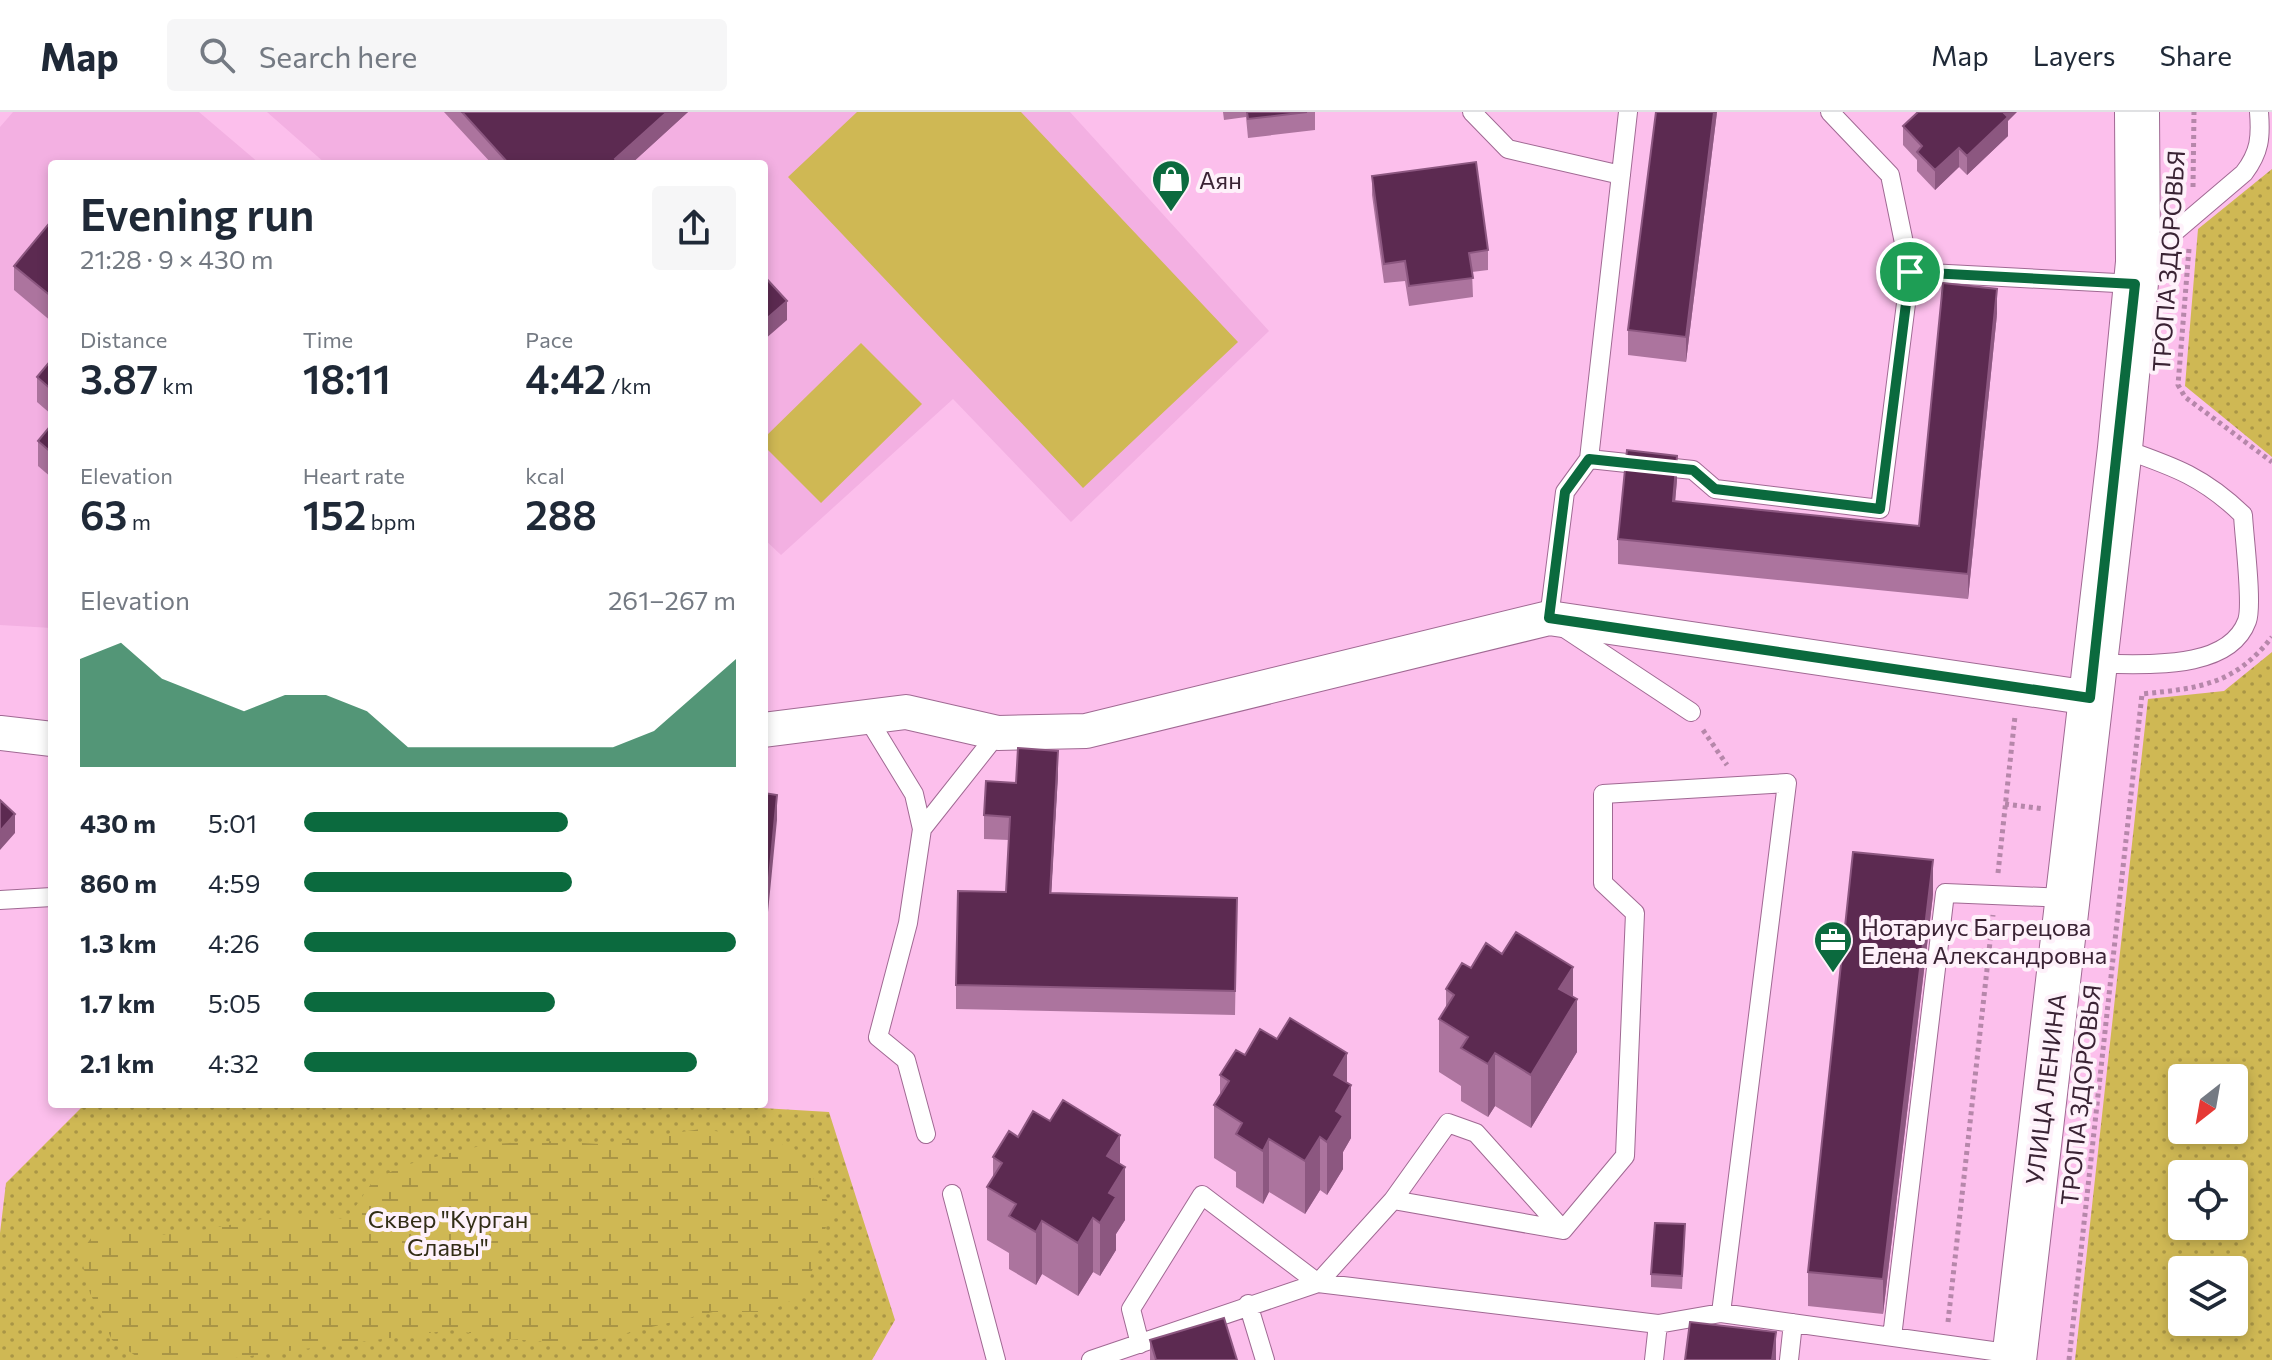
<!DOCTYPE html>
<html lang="en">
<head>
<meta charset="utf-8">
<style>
  body { margin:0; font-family:Commissioner,sans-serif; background:#f6f6f7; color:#1f2937; height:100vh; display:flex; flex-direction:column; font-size:30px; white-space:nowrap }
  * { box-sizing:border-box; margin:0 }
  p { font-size:26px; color:#747a83 }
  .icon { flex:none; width:44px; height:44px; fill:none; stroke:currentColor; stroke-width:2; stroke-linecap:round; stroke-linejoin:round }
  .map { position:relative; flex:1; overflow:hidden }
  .sheet { position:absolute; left:48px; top:48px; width:720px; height:948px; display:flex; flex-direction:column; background:#fff; border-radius:8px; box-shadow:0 4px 12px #0003 }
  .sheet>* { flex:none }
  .needle { width:52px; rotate:211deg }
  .controls { position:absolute; left:2168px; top:952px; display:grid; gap:16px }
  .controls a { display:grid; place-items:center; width:80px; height:80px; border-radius:8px; background:#fff; box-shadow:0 4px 12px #0003; font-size:40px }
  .pin { position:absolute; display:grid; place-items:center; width:68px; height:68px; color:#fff; margin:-34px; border:4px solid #fff; border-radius:50%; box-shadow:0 2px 8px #0007 }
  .round { display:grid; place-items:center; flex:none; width:84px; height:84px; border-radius:8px; background:#f6f6f7 }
  .summary { display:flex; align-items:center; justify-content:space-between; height:136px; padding:0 32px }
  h1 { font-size:44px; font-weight:600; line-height:60px }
  .figures { display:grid; grid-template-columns:repeat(3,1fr); gap:12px; height:136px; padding:8px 32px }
  .figures div { display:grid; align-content:center }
  .figures b { font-size:40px; font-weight:600 }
  .figures small { font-size:22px; font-weight:400 }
  .figures p { font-size:22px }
  .chart { height:224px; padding:16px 32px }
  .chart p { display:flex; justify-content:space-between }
  .chart svg { width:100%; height:144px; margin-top:8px; fill:#0b6a3e; opacity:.7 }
  ul { padding:0 32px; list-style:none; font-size:26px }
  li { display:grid; grid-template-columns:128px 96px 1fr; align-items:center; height:60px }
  li i { height:20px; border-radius:10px; background:#0b6a3e }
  header { display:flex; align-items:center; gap:48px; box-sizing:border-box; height:112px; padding:0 40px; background:#fff; border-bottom:2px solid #e0e1e3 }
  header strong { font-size:38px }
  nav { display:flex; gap:44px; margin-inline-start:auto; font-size:28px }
  .search { width:560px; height:72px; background:#f6f6f7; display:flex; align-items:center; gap:20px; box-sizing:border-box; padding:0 28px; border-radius:8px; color:#747a83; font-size:30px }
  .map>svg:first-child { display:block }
</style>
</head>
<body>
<header>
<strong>Map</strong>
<div class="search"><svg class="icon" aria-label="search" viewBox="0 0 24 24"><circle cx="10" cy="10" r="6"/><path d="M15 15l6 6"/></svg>Search here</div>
<nav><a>Map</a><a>Layers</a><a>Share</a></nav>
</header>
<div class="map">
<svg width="2272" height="1248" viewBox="0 0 2272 1248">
  <defs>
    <pattern id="grass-dots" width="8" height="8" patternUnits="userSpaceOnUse" patternTransform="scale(2)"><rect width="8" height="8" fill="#cfb854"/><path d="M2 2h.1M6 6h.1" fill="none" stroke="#a99546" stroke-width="1.8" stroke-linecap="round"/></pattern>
    <pattern id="wetland-marsh" width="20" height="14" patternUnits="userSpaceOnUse" patternTransform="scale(2)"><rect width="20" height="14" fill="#cfb854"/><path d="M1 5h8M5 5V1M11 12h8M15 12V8" fill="none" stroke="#a99546"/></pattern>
  </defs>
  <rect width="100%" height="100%" fill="#fcbfec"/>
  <path fill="#f3b0e2" d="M 13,0 L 199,0 L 260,52 L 52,52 L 52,516 L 0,513 L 0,15 Z
    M 267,0 L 1070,0 L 1269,219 L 1071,410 L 953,287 L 781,443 L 764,427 L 764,52 L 326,52 Z"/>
  <path fill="url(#grass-dots)" fill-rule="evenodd" d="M 2272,57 L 2272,345 L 2185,274 L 2198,117 Z
    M 2272,540 L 2272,1248 L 2075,1248 L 2148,587 L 2224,579 ZM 2234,966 L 2234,1018 L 2182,1018 L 2182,966 ZM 2182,1062 L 2234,1062 L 2234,1114 L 2182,1114 ZM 2182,1158 L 2234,1158 L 2234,1210 L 2182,1210 Z
    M 85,992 L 699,992 L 829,1000 L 895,1208 L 872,1248 L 0,1248 L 0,1121 L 6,1071 Z"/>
  <path fill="url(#wetland-marsh)" d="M 701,1017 L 750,1024 L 794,1036 L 832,1096 L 805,1181 L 769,1200 L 713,1200 L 582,1232 L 507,1227 L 452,1218 L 220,1248 L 142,1248 L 112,1228 L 90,1181 L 80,1141 L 95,1121 L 119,1117 L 160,1123 L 185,1121 L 285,1103 L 347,1107 L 373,1069 L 402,1054 L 450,1041 L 489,1032 L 546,1029 L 601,1032 Z"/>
  <path fill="#cfb854" d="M 857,0 L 1021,0 L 1238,230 L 1083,376 L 788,65 Z
    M 861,231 L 922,292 L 821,391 L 764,334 L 764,326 Z"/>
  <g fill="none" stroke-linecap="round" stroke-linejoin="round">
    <defs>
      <path id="lane" d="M 1472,0 L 1508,37 L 1621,63
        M 1628,0 L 1589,347 L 1565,380 L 1549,506 L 1691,600
        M 2144,146 L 2244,61 C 2260,40 2261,25 2259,0
        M 1910,160 L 2135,172
        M 1589,347 L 1693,358 L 1715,377 L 1880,397 L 1910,160 L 1890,63 L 1830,0
        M 2095,552 C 2139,551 2228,561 2247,509 C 2253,493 2244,424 2243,403 C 2203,364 2172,354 2121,336
        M 867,605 L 914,682 L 922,717
        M 0,788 L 52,785
        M 926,1022 L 906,948 L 878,925 L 908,811 L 922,717 L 998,621
        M 952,1082 L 996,1248
        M 1393,1088 L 1448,1011 L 1476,1021 L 1563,1118
        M 1248,1192 L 1265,1248
        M 1892,1225 L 1945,781 L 2067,786
        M 1140,1232 L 1131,1197 L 1202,1083 L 1318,1171 L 1393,1088 L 1563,1118 L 1625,1044 L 1635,801 L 1603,771 L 1603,682 L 1787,671 L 1721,1201
        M 1091,1248 L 1318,1171 L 1658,1212 L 1721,1201 L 2014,1242
        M 1654,1248 L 1658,1212
        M 1789,1248 L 1793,1211"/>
      <path id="street" d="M 764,618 L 906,600 L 998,621 L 1086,619 L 1549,506 L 2090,586
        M 0,621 L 52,627"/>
      <path id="secondary" d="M 2014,1248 L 2120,336 L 2138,150 L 2137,0"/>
    </defs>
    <use href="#lane" stroke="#a06993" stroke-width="20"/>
    <use href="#street" stroke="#a06993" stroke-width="36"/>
    <use href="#secondary" stroke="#a06993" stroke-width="46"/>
    <path stroke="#b687aa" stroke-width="5" stroke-dasharray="4 4" stroke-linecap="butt" d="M 2193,75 L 2194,0
      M 2189,137 L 2178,273 L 2185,285 L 2272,350
      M 1703,618 L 1727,653
      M 2005,692 L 2044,697
      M 1998,761 L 2015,604
      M 1948,1210 L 1993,803
      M 2069,1248 L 2142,582 C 2200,576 2234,573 2272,525"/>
    <use href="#lane" stroke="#fff" stroke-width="18"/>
    <use href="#street" stroke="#fff" stroke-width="34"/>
    <use href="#secondary" stroke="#fff" stroke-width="44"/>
  </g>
  <path fill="#ac749e" d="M 444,0 L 688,0 L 631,52 L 492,52 Z
    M 1223,0 L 1315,0 L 1315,18 L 1248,26 L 1246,5 L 1224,8 Z
    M 1717,0 L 1686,250 L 1628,243 L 1628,218 Z
    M 2008,9 L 2008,24 L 1967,63 L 1959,55 L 1935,78 L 1917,59 L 1917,48 L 1903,33 L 1903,14 Z
    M 1372,64 L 1488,138 L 1488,158 L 1472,160 L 1473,185 L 1409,194 L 1405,169 L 1384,171 L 1372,83 Z
    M 52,108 L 52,210 L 14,178 L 14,154 Z
    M 1997,202 L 1968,487 L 1618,452 L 1618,427 L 1677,368 L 1675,389 L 1919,414 Z
    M 52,247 L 52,303 L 37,290 L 37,265 Z
    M 52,312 L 52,366 L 38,354 L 38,329 Z
    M 1058,663 L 1051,781 L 1237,786 L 1235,903 L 956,897 L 956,873 L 1006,780 L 1009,728 L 984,727 L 984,703 L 1016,671 Z
    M 1933,783 L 1883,1202 L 1808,1194 L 1808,1160 Z
    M 1471,856 L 1573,885 L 1577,940 L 1531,1016 L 1495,994 L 1488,1005 L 1461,989 L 1461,974 L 1439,960 L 1439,907 L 1446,896 L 1446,877 Z
    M 1277,927 L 1347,971 L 1351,1026 L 1343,1040 L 1343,1057 L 1327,1083 L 1320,1078 L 1305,1102 L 1269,1080 L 1263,1092 L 1236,1075 L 1236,1060 L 1214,1046 L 1214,993 L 1220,983 L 1220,963 L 1245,943 Z
    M 1018,1025 L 1125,1108 L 1116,1122 L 1116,1138 L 1100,1164 L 1093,1160 L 1078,1184 L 1042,1162 L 1036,1173 L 1009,1157 L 1009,1141 L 987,1128 L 987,1075 L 993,1065 L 993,1045 Z
    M 1685,1125 L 1682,1177 L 1651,1175 L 1651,1162 Z
    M 1150,1228 L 1237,1248 L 1150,1248 Z"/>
  <path fill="#8c5780" d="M 667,0 L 688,0 L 631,52 L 615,52 L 615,47 Z
    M 1714,0 L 1717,0 L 1686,250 L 1686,225 Z
    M 2000,0 L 2017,0 L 2008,9 L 2008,24 L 1967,63 L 1967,44 Z
    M 1959,36 L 1959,55 L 1935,78 L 1935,58 Z
    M 1997,177 L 1997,202 L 1968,487 L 1968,462 Z
    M 787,189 L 787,208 L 764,228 L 764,209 Z
    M 1677,344 L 1677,368 L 1673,414 L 1673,389 Z
    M 1058,639 L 1058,663 L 1050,805 L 1050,781 Z
    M 777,683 L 777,708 L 764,841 L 764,817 Z
    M 15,702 L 15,721 L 0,738 L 0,719 Z
    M 1933,748 L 1933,783 L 1883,1202 L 1883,1167 Z
    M 1573,855 L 1573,894 L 1577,887 L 1577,940 L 1531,1016 L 1531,963 L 1559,877 Z
    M 1347,941 L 1347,980 L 1351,973 L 1351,1026 L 1343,1040 L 1343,1057 L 1327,1083 L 1327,1030 L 1334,963 Z
    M 1495,941 L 1495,994 L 1488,1005 L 1488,952 Z
    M 1120,1023 L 1120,1062 L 1125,1055 L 1125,1108 L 1116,1122 L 1116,1138 L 1100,1164 L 1100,1111 L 1107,1044 Z
    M 1320,1025 L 1320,1078 L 1305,1102 L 1305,1049 Z
    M 1269,1027 L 1269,1080 L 1263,1092 L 1263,1039 Z
    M 1093,1106 L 1093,1160 L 1078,1184 L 1078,1131 Z
    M 1042,1109 L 1042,1162 L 1036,1173 L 1036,1120 Z
    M 1776,1220 L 1776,1248 L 1772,1248 Z"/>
  <path fill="#5c2a51" stroke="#8c5780" stroke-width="2" d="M 462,0 L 667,0 L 615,47 L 617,50 L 615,52 L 509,52 Z
    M 1247,0 L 1307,0 L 1248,7 Z
    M 1656,0 L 1714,0 L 1686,225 L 1628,218 Z
    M 1918,0 L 2003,0 L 2008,5 L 1967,44 L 1959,36 L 1935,58 L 1917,40 L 1922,34 L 1903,14 Z
    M 1476,50 L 1488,138 L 1469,141 L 1473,166 L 1409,174 L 1405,149 L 1384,152 L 1372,64 Z
    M 52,108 L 52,185 L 14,154 Z
    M 764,164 L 787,189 L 764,209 Z
    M 1943,171 L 1997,177 L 1968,462 L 1618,427 L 1627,338 L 1677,344 L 1673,389 L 1919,414 Z
    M 52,247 L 52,278 L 37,265 Z
    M 52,312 L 52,341 L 38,329 Z
    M 1018,636 L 1058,639 L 1050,781 L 1237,786 L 1235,879 L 956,873 L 958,779 L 1006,780 L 1010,705 L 984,703 L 986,669 L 1016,671 Z
    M 764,681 L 777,683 L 764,817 Z
    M 0,688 L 15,702 L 0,719 Z
    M 1853,740 L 1933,748 L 1883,1167 L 1808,1160 Z
    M 1516,820 L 1573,855 L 1559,877 L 1577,887 L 1531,963 L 1495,941 L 1488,952 L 1461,936 L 1468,925 L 1439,907 L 1454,883 L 1446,877 L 1462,851 L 1471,856 L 1486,831 L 1502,842 Z
    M 1290,906 L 1347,941 L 1334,963 L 1351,973 L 1336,999 L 1343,1004 L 1327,1030 L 1320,1025 L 1305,1049 L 1269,1027 L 1263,1039 L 1236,1022 L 1242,1011 L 1214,993 L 1229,969 L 1220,963 L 1236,938 L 1245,943 L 1260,917 L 1277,927 Z
    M 1063,988 L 1120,1023 L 1107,1044 L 1125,1055 L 1109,1081 L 1116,1085 L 1100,1111 L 1093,1106 L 1078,1131 L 1042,1109 L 1036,1120 L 1009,1104 L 1016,1092 L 987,1075 L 1002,1051 L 993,1045 L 1009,1019 L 1018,1025 L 1033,999 L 1050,1009 Z
    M 1655,1111 L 1685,1112 L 1682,1164 L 1651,1162 Z
    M 1224,1206 L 1237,1248 L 1156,1248 L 1150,1228 Z
    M 1690,1210 L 1776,1220 L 1772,1248 L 1685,1248 Z"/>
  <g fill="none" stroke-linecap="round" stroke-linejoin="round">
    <defs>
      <path id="route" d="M 1910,160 L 2135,172 L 2090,586 L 1549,506 L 1565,380 L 1589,347 L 1693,358 L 1715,377 L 1880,397 Z"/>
    </defs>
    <use href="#route" stroke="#fff" stroke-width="16"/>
    <use href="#route" stroke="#0b6a3e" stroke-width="10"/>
  </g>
  <defs>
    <symbol id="shop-pin" viewBox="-11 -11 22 30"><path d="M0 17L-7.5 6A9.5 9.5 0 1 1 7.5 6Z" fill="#0b6a3e" stroke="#fef1fa"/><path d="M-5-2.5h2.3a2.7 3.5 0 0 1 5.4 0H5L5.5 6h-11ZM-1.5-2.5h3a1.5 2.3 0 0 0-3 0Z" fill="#fff"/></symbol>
    <symbol id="office-pin" viewBox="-11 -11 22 30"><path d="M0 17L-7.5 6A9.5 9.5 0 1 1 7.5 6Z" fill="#0b6a3e" stroke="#fef1fa"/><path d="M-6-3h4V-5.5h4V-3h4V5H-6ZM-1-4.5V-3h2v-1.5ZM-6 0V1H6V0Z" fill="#fff"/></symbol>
  </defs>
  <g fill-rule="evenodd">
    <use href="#shop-pin" x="1149" y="45" width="44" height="60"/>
    <use href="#office-pin" x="1811" y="806" width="44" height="60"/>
  </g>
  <g text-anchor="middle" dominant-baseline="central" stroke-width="8" stroke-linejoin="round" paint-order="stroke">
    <g font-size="24" fill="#3a2334" stroke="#fef1fa" text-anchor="start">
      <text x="1199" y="67">Аян</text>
      <text x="1861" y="814">Нотариус Багрецова<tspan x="1861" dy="28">Елена Александровна</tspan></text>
    </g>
    <g font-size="24" fill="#3a2334" stroke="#fef1fa">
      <text transform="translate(2168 149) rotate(-86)">ТРОПА ЗДОРОВЬЯ</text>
      <text transform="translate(2045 977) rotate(-83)">УЛИЦА ЛЕНИНА</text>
      <text transform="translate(2080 983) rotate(-84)">ТРОПА ЗДОРОВЬЯ</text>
    </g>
    <g font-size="24" fill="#322d16" stroke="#fef1fa">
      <text x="448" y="1106">Сквер "Курган<tspan x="448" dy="28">Славы"</tspan></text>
    </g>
  </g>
</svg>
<div class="controls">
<a><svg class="needle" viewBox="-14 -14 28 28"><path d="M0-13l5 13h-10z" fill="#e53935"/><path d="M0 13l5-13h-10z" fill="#747a83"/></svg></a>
<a><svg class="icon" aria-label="locate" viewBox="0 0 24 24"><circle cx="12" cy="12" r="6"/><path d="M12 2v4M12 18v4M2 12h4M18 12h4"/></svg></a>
<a><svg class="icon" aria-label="layers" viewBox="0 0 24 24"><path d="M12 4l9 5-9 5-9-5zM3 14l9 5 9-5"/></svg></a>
</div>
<div class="pin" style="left:1910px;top:160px;background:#1e9e55"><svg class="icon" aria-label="arrive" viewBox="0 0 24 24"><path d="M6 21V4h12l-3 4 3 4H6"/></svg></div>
<section class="sheet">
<div class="summary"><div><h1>Evening run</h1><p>21:28 · 9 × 430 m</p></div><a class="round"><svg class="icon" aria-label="share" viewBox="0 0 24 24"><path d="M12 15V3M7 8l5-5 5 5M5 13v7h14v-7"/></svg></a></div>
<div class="figures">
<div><p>Distance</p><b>3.87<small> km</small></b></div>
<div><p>Time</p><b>18:11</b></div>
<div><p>Pace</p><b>4:42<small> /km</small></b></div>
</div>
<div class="figures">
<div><p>Elevation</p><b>63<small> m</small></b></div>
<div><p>Heart rate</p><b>152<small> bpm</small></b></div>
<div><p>kcal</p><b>288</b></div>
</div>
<div class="chart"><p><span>Elevation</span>261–267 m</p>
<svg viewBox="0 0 160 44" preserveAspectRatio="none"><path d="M0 44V11L10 6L20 17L30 22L40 27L50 22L60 22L70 27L80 38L90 38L100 38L110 38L120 38L130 38L140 33L150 22L160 11V44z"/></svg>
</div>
<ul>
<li><b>430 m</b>5:01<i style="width:61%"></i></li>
<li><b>860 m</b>4:59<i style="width:62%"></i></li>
<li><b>1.3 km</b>4:26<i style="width:100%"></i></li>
<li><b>1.7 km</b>5:05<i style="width:58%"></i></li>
<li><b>2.1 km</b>4:32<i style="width:91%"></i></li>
</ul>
</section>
</div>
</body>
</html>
